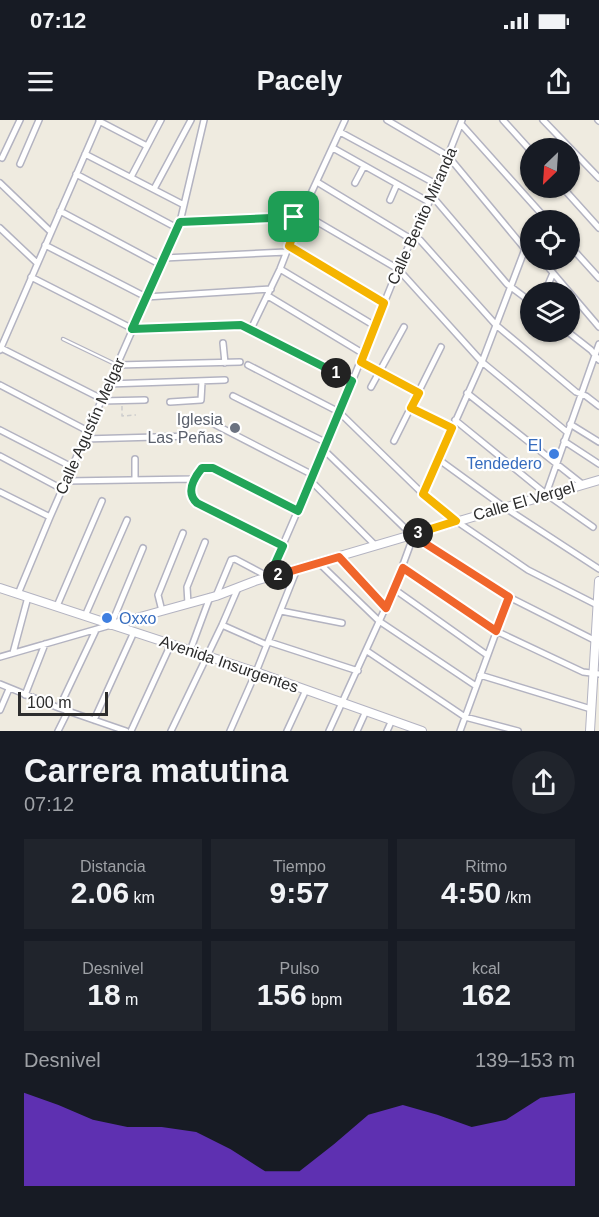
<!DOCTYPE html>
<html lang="es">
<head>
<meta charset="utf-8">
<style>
  body { margin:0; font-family:Helvetica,sans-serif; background:#20242c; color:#f1f3f6; height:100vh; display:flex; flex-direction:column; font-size:22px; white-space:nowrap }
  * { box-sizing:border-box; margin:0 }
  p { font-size:20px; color:#9ea1a6 }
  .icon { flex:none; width:33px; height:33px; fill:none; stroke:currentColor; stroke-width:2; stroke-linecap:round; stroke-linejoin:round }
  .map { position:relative; height:611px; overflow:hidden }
  .details { display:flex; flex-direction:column; background:#171b24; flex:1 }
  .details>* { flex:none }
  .needle { width:39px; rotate:205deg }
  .tools { position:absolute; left:520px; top:18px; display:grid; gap:12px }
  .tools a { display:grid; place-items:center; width:60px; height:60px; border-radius:50%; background:#171b24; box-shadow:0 2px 4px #0004; font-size:30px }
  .scale { position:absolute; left:18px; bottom:15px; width:90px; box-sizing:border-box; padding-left:6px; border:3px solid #2d2d2d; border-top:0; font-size:16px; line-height:21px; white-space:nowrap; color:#2d2d2d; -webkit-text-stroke:4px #fff; paint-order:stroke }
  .pin { position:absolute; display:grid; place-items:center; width:51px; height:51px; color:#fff; margin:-26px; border-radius:12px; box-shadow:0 3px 9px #0006 }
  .km { position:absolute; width:30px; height:30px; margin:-15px; border-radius:50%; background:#222; color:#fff; font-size:16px; line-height:30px; text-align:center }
  .round { display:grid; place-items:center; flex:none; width:63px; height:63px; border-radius:32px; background:#20242c }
  .overview { display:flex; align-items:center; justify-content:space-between; height:102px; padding:0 24px }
  h1 { font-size:33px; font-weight:700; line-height:45px }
  .metrics { display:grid; grid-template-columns:repeat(3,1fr); gap:9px; height:102px; padding:6px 24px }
  .metrics div { display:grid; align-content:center; border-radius:0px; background:#20242c; text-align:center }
  .metrics b { font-size:30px; font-weight:700 }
  .metrics small { font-size:16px; font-weight:400 }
  .metrics p { font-size:16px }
  .chart { height:168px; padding:12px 24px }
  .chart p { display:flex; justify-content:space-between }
  .chart svg { width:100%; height:108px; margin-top:6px; fill:#7c3aed; opacity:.7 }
  .status { display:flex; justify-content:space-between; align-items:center; height:42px; padding:0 30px; background:#171b24; direction:ltr }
  .status svg { height:16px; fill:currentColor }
  header { display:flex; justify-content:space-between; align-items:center; height:78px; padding:0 24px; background:#171b24; font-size:27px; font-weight:700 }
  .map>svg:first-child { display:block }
</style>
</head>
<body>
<div class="status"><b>07:12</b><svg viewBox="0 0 49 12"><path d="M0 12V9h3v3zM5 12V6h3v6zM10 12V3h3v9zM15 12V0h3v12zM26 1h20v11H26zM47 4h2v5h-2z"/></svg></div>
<header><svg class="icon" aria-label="menu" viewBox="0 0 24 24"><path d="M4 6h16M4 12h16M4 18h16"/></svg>Pacely<svg class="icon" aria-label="share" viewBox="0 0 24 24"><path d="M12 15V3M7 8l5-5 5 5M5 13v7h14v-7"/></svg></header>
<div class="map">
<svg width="599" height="611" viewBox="0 0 599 611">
  <rect width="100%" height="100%" fill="#efebe0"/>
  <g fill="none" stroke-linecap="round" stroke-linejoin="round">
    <defs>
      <path id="lane" d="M 63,219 L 117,245"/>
      <path id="street" d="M 387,0 L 448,36 L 525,129 L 531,128
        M 503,0 L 531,31
        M 543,0 L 599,58
        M 598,0 L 599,1
        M 99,1 L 147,26
        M 461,4 L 547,100
        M 340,12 L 436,64
        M 333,28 L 429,82
        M 85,34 L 184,85
        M 2,38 L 20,0
        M 20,44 L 39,0
        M 76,54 L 177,108
        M 131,57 L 161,0
        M 317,62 L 406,116 L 420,120 L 496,205 L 576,272 L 586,276 L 599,286
        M 0,63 L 51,112
        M 355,63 L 364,46
        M 563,68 L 599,108
        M 154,69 L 191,0
        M 432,76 L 507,164 L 531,182
        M 390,80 L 397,64
        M 60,91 L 161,145
        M 180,102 L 294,97 L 301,95 L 309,97 L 398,149 L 482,242 L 567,312
        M 0,108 L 37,143
        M 45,125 L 146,177 L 271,169
        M 289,126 L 384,183
        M 570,126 L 599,158
        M 164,138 L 286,132
        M 542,140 L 599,207
        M 280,149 L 375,206
        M 31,157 L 133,209 L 241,205 L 352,261
        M 545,172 L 553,153
        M 268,176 L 364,234
        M 251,209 L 280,149 L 301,95 L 345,0
        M 568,212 L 591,230 L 599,240
        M 223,223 L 225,243
        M 1,228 L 102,279
        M 0,230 L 100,0
        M 361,242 L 419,273
        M 117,245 L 240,242
        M 248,245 L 339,292 L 423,374 L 456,401 L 528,450 L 597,485
        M 108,264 L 225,260
        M 0,265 L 88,311
        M 371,267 L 404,207
        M 467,273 L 582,364
        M 233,276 L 327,323
        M 101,281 L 145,280
        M 170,282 L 201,280 L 202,262
        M 411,288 L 452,308
        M 455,300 L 546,374 L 593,407
        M 210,302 L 313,355
        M 570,304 L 599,322
        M 0,310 L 72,347
        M 84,319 L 192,316
        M 394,321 L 441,227
        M 564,321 L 599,344
        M 324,330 L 412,415 L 509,477 L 598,522
        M 0,336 L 62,369
        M 438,339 L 504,387 L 599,449
        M 135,360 L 135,339
        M 66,361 L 193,359
        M 311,361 L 375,425
        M 0,372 L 50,397
        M 423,374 L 482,242 L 525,129
        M 546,374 L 599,224
        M 283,426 L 197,383 C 185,372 194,358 202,348 L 213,348 L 298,391
        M 339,437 L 386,488
        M 319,443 L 379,501 L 476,566
        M 403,448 L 496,511 L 583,552 L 599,554
        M 394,469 L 487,535
        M 18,474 L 50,397 L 180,102 L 204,0
        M 216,476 L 231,440 L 235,439 L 269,457 L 327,323 L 398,149 L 432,76 L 462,0
        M 188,484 L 187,467 L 205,422
        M 57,486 L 102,381
        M 162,491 L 158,475 L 183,413
        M 281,491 L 342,503
        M 85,496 L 127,400
        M 222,505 L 267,525
        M 269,522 L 358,551
        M 190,531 L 210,477
        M 367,531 L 465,597 L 518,611
        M 13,533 L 28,477
        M 0,537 L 111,505 L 143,428
        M 480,555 L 591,589
        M 0,564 L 59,588 L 126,611
        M 25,575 L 45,524
        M 59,588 L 96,510
        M 0,590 L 9,569
        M 94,600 L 134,512
        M 58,611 L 68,591
        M 131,611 L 171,524
        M 171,611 L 222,505 L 238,468
        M 230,611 L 256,552 L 297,449
        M 287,611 L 306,570
        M 329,611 L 394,469 L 412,420 L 412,415
        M 357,611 L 366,591
        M 387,611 L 392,600
        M 460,611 L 509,477"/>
      <path id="secondary" d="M 0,468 L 256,552 L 422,611
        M 111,505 L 216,476 L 255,461 L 599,360
        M 590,611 L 599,461"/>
    </defs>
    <use href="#lane" stroke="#b3b3c1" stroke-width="4.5"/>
    <use href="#street" stroke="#b3b3c1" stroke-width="8"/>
    <use href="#secondary" stroke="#b3b3c1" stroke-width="10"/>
    <path stroke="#cdcdcd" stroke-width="1.5" stroke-dasharray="4.5 3" stroke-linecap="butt" d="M 122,286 L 122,296 L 136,295"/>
    <use href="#lane" stroke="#fff" stroke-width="2"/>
    <use href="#street" stroke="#fff" stroke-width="5"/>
    <use href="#secondary" stroke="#fff" stroke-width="8"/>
  </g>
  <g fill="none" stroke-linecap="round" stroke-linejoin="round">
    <defs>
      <path id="split-1" d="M 294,97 L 180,102 L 132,209 L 241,205 L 336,253"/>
      <path id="split-2" d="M 278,455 L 269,457 L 283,426 L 197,383 C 185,372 194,358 202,348 L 213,348 L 298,391 L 352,261 L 336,253"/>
      <path id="split-3" d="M 278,455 L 339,437 L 386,488 L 403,448 L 496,511 L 509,477 L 412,415 L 418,413"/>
      <path id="split-4" d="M 294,97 L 301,95 L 289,126 L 384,183 L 361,242 L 419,273 L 411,288 L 452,308 L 423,374 L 456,401 L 418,413"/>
    </defs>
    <use href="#split-1" stroke="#fff" stroke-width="12"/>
    <use href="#split-2" stroke="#fff" stroke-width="12"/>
    <use href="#split-3" stroke="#fff" stroke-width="12"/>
    <use href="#split-4" stroke="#fff" stroke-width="12"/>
    <use href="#split-1" stroke="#22a559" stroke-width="8"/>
    <use href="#split-2" stroke="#22a559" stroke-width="8"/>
    <use href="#split-3" stroke="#f0652b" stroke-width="8"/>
    <use href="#split-4" stroke="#f5b400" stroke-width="8"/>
  </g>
  <circle fill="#6b7280" stroke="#fff" stroke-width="2" cx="235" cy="308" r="6"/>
  <g fill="#3f7fe0" stroke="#fff" stroke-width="2">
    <circle cx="554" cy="334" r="6"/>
    <circle cx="107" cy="498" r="6"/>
  </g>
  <g text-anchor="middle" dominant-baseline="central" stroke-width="4.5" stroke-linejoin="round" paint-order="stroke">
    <g font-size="16" fill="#2d2d2d" stroke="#fff">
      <text transform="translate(422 96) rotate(-66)">Calle Benito Miranda</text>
      <text transform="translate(90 306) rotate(-66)">Calle Agustín Melgar</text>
      <text transform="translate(524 381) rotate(-16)">Calle El Vergel</text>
      <text transform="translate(229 544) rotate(19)">Avenida Insurgentes</text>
    </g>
    <g font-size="16" fill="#5b616d" stroke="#fff" text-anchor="end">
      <text x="223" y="299">Iglesia<tspan x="223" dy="18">Las Peñas</tspan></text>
    </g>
    <g font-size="16" fill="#366cbe" stroke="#fff" text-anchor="end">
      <text x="542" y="325">El<tspan x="542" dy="18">Tendedero</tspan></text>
      <text x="119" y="498" text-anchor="start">Oxxo</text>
    </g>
  </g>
</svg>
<div class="tools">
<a><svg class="needle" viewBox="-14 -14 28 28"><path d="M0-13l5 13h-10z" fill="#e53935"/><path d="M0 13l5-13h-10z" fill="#9ea1a6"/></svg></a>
<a><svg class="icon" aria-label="locate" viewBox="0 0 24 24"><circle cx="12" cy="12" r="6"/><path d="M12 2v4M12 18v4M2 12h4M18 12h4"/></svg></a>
<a><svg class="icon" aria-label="layers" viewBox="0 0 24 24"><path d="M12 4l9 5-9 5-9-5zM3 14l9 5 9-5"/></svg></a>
</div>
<div class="scale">100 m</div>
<div class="pin" style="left:294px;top:97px;background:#1e9e55"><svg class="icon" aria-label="arrive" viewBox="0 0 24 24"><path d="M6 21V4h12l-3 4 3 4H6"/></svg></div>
<b class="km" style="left:336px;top:253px">1</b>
<b class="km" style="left:278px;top:455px">2</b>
<b class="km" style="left:418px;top:413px">3</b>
</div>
<section class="details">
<div class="overview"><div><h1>Carrera matutina</h1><p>07:12</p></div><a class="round"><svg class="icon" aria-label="share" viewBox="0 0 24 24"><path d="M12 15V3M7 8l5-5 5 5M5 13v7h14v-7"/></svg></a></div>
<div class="metrics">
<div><p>Distancia</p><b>2.06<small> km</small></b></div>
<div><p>Tiempo</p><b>9:57</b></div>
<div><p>Ritmo</p><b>4:50<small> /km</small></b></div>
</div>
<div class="metrics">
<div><p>Desnivel</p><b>18<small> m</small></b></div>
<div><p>Pulso</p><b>156<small> bpm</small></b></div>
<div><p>kcal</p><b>162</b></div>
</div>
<div class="chart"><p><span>Desnivel</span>139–153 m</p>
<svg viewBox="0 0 160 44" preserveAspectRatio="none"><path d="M0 44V6L10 11L20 17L30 20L40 20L50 22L60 29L70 38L80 38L90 27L100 15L110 11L120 15L130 20L140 17L150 8L160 6V44z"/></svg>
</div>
</section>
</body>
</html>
